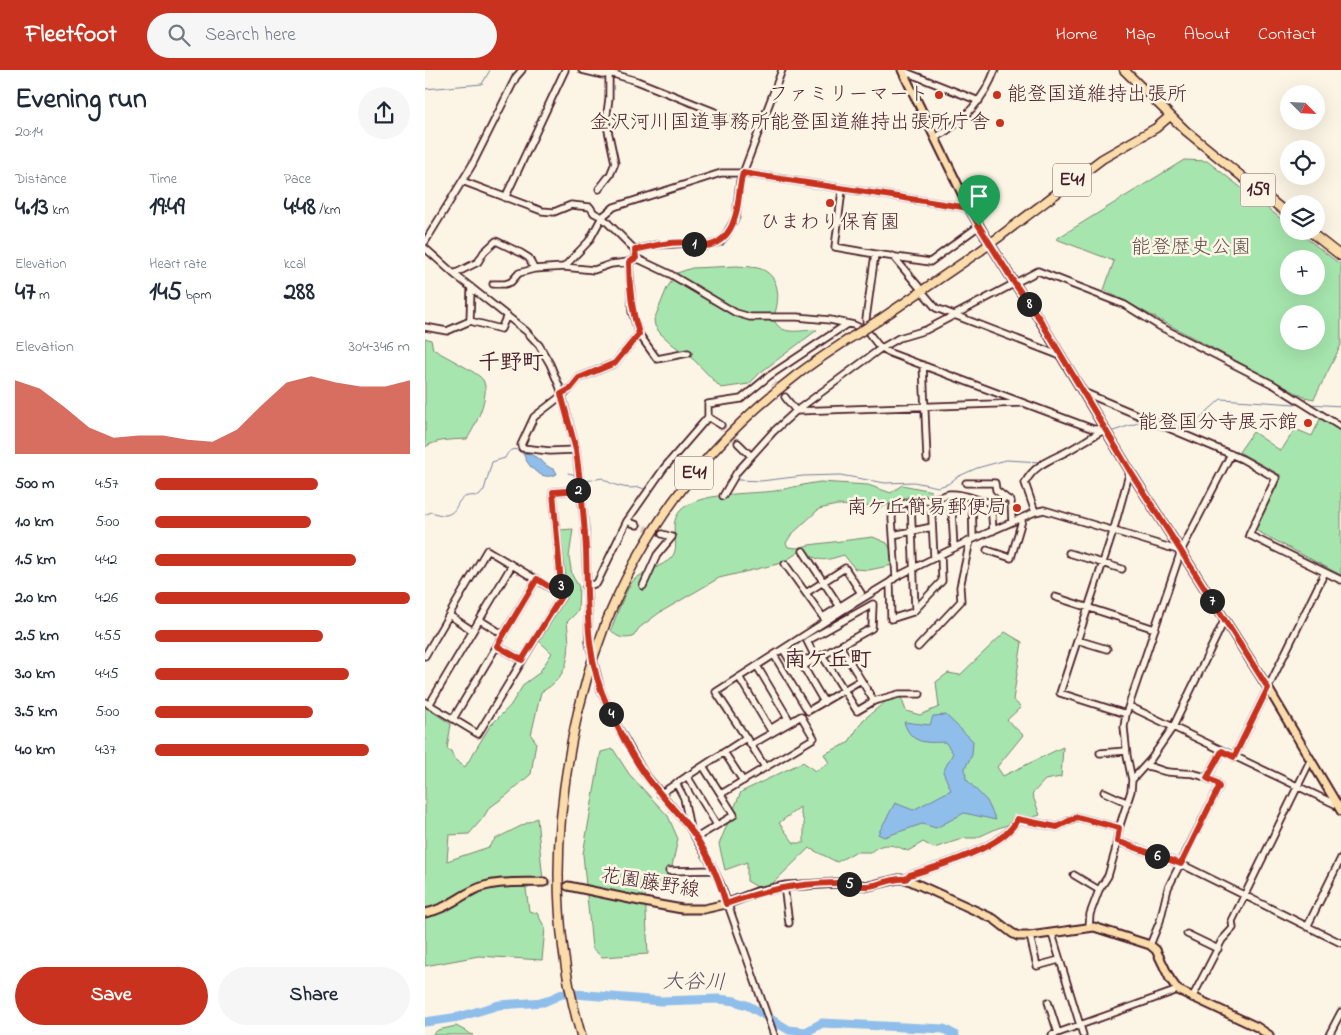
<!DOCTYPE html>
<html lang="en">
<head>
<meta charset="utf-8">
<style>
  body { margin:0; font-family:"Indie Flower","Klee One",sans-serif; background:#f6f6f7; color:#1f2937; height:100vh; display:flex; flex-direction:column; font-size:19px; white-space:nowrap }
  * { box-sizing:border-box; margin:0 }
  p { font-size:16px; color:#747a83 }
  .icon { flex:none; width:28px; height:28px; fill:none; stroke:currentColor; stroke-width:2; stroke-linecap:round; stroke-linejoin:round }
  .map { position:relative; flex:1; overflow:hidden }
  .details { display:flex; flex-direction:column; background:#fff; width:425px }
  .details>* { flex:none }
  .needle { width:32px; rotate:114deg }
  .buttons { position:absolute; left:855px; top:15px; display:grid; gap:10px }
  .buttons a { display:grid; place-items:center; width:45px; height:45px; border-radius:50%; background:#fff; box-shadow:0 5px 20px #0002; font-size:25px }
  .pin { position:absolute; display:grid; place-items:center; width:42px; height:42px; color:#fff; margin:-51px -21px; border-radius:50% 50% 50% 0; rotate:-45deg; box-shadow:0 0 5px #0007 }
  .pin .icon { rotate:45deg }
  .km { position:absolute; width:25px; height:25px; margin:-12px; border-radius:50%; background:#222; color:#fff; font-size:14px; line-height:25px; text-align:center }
  .round { display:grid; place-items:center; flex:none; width:52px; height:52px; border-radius:26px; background:#f6f6f7 }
  .head { display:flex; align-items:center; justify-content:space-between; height:85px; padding:0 15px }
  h1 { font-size:28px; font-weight:700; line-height:38px }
  .figures { display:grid; grid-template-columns:repeat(3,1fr); gap:8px; height:85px; padding:5px 15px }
  .figures div { display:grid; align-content:center }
  .figures b { font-size:25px; font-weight:700 }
  .figures small { font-size:14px; font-weight:400 }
  .figures p { font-size:14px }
  .chart { height:140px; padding:10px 15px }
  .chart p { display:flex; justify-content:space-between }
  .chart svg { width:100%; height:90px; margin-top:5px; fill:#c8321e; opacity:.7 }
  .button { display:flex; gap:10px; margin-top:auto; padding:10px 15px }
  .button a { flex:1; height:58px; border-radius:30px; background:#c8321e; color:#fff; font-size:20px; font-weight:700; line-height:58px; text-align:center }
  .button a+a { background:#f6f6f7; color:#1f2937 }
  ul { padding:0 15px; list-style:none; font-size:16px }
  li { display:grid; grid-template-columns:80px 60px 1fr; align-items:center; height:38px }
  li i { height:12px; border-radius:6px; background:#c8321e }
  header { display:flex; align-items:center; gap:30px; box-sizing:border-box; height:70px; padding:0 25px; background:#c8321e; color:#fff }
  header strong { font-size:24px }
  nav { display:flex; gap:28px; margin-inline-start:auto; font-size:18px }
  .search { width:350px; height:45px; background:#f6f6f7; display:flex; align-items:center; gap:12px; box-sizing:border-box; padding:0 18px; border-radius:28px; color:#747a83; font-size:19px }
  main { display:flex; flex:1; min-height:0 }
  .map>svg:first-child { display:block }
</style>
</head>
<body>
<header>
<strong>Fleetfoot</strong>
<div class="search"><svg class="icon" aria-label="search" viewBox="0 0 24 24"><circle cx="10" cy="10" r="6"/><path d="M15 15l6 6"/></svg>Search here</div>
<nav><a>Home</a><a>Map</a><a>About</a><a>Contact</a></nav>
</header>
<main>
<section class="details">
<div class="head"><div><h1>Evening run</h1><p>20:14</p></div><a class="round"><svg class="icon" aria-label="share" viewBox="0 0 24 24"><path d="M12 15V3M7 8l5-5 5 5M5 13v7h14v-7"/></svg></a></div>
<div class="figures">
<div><p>Distance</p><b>4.13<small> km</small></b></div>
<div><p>Time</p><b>19:49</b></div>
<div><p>Pace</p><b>4:48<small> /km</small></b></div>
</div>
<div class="figures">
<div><p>Elevation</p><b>47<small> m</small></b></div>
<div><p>Heart rate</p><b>145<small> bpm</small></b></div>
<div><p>kcal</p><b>288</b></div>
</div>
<div class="chart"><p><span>Elevation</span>304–346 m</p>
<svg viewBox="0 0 160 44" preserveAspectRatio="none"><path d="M0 44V8L10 12L20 21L30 31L40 36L50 35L60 35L70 37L80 38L90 32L100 20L110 9L120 6L130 9L140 11L150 11L160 8V44z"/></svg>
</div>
<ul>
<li><b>500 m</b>4:57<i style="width:64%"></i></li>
<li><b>1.0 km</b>5:00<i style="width:61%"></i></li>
<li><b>1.5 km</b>4:42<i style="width:79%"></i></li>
<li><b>2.0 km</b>4:26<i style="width:100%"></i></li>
<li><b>2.5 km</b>4:55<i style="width:66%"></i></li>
<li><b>3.0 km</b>4:45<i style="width:76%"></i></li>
<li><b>3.5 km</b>5:00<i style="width:62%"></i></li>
<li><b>4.0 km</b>4:37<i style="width:84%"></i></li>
</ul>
<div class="button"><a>Save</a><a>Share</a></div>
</section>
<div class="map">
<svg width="916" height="965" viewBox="0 0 916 965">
  <rect width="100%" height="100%" fill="#fcf5e5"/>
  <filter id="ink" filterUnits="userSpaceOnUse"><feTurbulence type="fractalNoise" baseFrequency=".02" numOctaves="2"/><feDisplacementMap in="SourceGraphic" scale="10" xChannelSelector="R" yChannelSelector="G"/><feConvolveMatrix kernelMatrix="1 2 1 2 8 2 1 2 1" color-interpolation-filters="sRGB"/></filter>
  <g filter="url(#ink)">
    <path fill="#a6e6ae" stroke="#78826c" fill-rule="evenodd" d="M 759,90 L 782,91 L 864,155 L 864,161 L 872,161 L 916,195 L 916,275 L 889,329 L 879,327 L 679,220 L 689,191 L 631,169 ZM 864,189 L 891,189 L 891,216 L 864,216 ZM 864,244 L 891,244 L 891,271 L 864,271 Z
      M 312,196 C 322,197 335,196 343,203 C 356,213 354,235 348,248 C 356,267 373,260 392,260 L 336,302 L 324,314 L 296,318 L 269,290 L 247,274 L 235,263 L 230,256 L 229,250 L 242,218 L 252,203 L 267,198 Z
      M 0,268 L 6,270 L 8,279 C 17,285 54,303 58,310 C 66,324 50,357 42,369 C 27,370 13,369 0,377 Z
      M 896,347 L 916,361 L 916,505 L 830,460 L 857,406 L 814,382 L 828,362 L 856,381 L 870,359 L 887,366 Z
      M 395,412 L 443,415 L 466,423 L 477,415 L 507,421 L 504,425 L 493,428 L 482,427 L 457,437 L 412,435 L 394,439 L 366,465 L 361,473 L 363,477 L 372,478 L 384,475 L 448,467 L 462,473 L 470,487 L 468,495 L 444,500 L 430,499 L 419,485 C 398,491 396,493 377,480 L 357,493 L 294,508 L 234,543 L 214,558 L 208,567 C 198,569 192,568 186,560 C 190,549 202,515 210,509 C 220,501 238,496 246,488 C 258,475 241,458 255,441 C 272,422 326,424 350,421 C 365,418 380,414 395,412 Z
      M 148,459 L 144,487 L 147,505 L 154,517 L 153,541 L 142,552 C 146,582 145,607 116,622 L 106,665 L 111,672 L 106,704 L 82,725 L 64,738 L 58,748 L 44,764 L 24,765 L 22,791 L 64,777 L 70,769 L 112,748 L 118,811 L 101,819 L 104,841 L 112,843 L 120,858 L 117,890 L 54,886 L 0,896 L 0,637 L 26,654 L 22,679 L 26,681 L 29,689 L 40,697 L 65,656 L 85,636 L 99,614 L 114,603 L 127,583 L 114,571 L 143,525 L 135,460 Z
      M 580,562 L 597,572 L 588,630 L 596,637 L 582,650 L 598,665 L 572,697 L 578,706 L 638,677 L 636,707 L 620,710 L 607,724 L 615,745 L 573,758 L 551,768 L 540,768 L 509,778 L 498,772 L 483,781 C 469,775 458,771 446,782 L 430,782 L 412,792 L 384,778 L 346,815 L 336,819 L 322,811 L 322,792 L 300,800 L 294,774 L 316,722 L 378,692 L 390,701 L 404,693 L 399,684 L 423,673 L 438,650 L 460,632 L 476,627 L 481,641 L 495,645 L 514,637 L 511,612 L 523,603 L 535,605 ZM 375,737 L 375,742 L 379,752 L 379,773 L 369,773 L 354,753 Z
      M 188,679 L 204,704 L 243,746 L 253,769 L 243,814 L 239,817 L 220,823 L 223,884 L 177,887 L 167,878 L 158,784 L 176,682 Z
      M 31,956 L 48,965 L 7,965 L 13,960 Z"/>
    <path fill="#90beea" stroke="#747e9e" d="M 98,383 C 112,383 118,396 130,400 L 132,404 C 116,412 103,397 98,383 Z
      M 521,645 L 548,671 L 547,685 L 540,698 L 541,709 L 562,731 L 571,750 L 539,743 L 511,758 L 497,754 L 459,767 L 453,764 L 470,733 L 488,740 L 526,720 L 518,702 L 528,683 L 520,672 C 500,673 486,674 479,652 L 505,655 L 508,646 Z"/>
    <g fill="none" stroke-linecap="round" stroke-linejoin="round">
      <path stroke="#747e9e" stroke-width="1" d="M 0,19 L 57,14 L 65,0
        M 885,334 L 916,336
        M 685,362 L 719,351 L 745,362
        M 759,362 L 796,329 L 870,334
        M 648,381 L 679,364
        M 628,392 L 635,388
        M 143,403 L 151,405
        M 158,410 L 161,411 L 177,408 C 186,415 203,420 214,417 L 219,419
        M 313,410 L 336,411 L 378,406 L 415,405 L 460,413 L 489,412 L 513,417 L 523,414 L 532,407 L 552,398 L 581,390 L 616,392
        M 0,445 L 6,442 C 10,443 17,446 21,445 C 38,441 26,423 54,426 L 59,420 L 67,392 L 80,388 C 84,379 90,376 98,384"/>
      <path stroke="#90beea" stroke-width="9" d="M 0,952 L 34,947 L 74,935 L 119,932 L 137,924 L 150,924 L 236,931 L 294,929 L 310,931 L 324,936 L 364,960 L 381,962 L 397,953 L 519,959 L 530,965"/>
      <path stroke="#d8cac0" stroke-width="5.5" stroke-dasharray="5.5 3" stroke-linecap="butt" d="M 348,313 L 360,327
        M 296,355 L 313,373
        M 212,455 L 237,464"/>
      <path stroke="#d8cac0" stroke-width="7" stroke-dasharray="7 3.5" stroke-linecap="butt" d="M 119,812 L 143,816"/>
      <defs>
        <path id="minor" d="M 157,0 L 178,5 L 182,4
          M 175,0 L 212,11 L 335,60
          M 478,1 L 554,31
          M 510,68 C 538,52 559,30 570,0
          M 37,111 L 117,141 L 129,142 L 146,135 L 165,137 L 169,143 L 177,147 L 210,180 L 210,183
          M 174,119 L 185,105 L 190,93 L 181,51 L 184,28 L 184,3
          M 417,120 L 410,177 L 450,184 L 441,249 L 442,261
          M 80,128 L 140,0
          M 0,172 L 47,95 L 91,7 L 97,0
          M 0,178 L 29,204 L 101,261 L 114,275 L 125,294 L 135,318 L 151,380 L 160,459 L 164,573 L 176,621 L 189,650 L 219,703 L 264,757 L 286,794 L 296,815 L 349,965
          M 210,180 L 230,175 L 265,173 L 281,176 L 295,172 L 301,165 L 311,147 L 315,111 L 357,0
          M 450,184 L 505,192 L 554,156
          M 468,186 L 494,217
          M 211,188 L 245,204 L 311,243 L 325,247 L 372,247 L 405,250 L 429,255 L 442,261 L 453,275 L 465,283 L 668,359 L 680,359
          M 204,192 L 207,242 L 214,264 L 232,289 L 263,283
          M 139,197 L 164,171 L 177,147 L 189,137 L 296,103 L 318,103 L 544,138
          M 29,204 L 53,192 L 59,182 L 71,171 L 96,183 L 104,188 L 109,199
          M 68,214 L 80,214 L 86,212 L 94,203 L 109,199 L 139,197 L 169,200 L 186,194 L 204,192 L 211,188
          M 500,225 L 511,238 L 636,286
          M 45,251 L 76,259 L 82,245
          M 0,257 L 22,261 L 45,251 L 46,217
          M 498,295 L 502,389
          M 658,322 L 817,389 L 851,408 L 824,465 L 916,510
          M 360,327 L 371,341 L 597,333
          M 283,347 L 296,355
          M 313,373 L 326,386
          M 151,380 L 125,381 L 97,378 L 96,375 L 109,347 L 145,319 L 154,308 L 190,293 L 214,264
          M 541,413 L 570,413 L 571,420 L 581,428
          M 526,424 L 529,478
          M 298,426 L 312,402 L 348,362 L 371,341 L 455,279 L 474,268 L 501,260 L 613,201 L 700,235 L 734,256 L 849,315 L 916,357
          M 547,428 L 548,469
          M 506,430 L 509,488
          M 486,431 L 490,540
          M 566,432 L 568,461
          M 610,442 L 600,413 C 609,395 625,390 641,382 C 654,375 666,367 679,360
          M 202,451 L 212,455
          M 468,465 L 507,457
          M 562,480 L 586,488 L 598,447
          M 378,481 L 415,537
          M 644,483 L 697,499
          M 360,494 L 400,550
          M 471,507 L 467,449 L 468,437 C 481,431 493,432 506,429 C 512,428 519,425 525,424 C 546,422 561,440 581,428 L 586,431 L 587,452
          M 465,512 L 466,549 L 488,542 L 517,511 L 516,484
          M 218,516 L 232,485 L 247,467 L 237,464
          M 161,517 L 172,513 L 202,451 L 239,398 L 283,347 L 283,334 L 316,329 L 344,306 L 422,254
          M 381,523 L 420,498 L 436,523 L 398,547
          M 630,527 L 730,559
          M 24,545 L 48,561
          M 55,550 L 79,565
          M 652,570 L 682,579
          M 72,576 L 97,590
          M 493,577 L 536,531 L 535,517 L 545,471
          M 358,579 L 364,589 L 391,589 L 447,558 L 448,534 L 382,571 L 391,589 L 378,596 L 399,632
          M 349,585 L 383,641 L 436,610
          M 397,585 L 432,641 L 449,631 L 415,576
          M 0,586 L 62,480 L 137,525
          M 314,607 L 345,659 L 363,648 L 332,596
          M 449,631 L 474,624 L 495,624
          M 0,632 L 53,664 L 137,525 L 128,422 L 156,420
          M 4,635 L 87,495
          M 704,636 L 914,736
          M 701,644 L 635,623 L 688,462 L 705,401
          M 28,649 L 112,509
          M 326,675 L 340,697
          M 299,682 L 318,711
          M 675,683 L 701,681
          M 809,687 L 900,502
          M 720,696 C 728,696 735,701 743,702 C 759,704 766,701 782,708
          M 262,706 L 292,755
          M 707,710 L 726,689 L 748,657 L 799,551
          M 251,713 L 259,728 L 265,759
          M 679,722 L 703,733
          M 235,724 L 321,668
          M 296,724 L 389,668 L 376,646 L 326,675 L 291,622 L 417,541 L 465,512 L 471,507 L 535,475 L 610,442 L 619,440 L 756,481
          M 271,768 L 309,745 L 278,696
          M 692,771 L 756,794 L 916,873
          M 244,801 L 289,800
          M 649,805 L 674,820
          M 481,809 L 485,805 C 512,797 582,776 592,749 L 632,757 L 652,747 L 694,758
          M 359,816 L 364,853
          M 664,857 L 665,844 L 674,820 L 683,806 L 690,782 L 694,758 L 706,721 L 707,710 L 702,686 L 699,657 L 701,644 L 756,481 L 806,384
          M 882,857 L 916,788
          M 627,864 L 658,965
          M 762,864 L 793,879
          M 605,866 L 612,896 L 634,890
          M 725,875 L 735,851 L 743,818 L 794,717 L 792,713 L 782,708 L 797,681
          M 767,928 L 797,870 L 808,858 L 807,851 L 886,689
          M 623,932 L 633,963
          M 627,965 L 753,920
          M 904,965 L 916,942"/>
        <path id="major" d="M 477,0 L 544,138 L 559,164 L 590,214 L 614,249 L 705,401 L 843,618 L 916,741
          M 143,816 L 229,834 L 257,839 L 279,839 L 301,834 L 332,822 L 361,816 L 413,813 L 444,816 L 473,809 L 481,809 L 569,849 L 587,863 L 593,866 L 605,866 L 669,857 L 725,875 L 731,880 L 745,909 L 753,920 L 832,957 L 844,965
          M 0,843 C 19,840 32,828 49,820 C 69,810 97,813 119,812"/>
        <path id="highway" d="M 699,0 L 761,61 L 864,145
          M 884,161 L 916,186
          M 574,167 L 677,89 L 731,58 L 745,46
          M 454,250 L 555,181
          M 180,555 C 221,454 286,370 373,304 C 390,291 409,279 427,267
          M 153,642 C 128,751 125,857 156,965"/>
      </defs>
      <use href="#minor" stroke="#4a1f2b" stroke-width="9"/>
      <use href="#major" stroke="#4a1f2b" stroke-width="11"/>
      <use href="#highway" stroke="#4a1f2b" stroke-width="11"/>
      <use href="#minor" stroke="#fcf5e5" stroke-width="5.5"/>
      <use href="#major" stroke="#faddab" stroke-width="7"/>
      <use href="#highway" stroke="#faddab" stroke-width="8"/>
      <defs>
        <path id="highway-bridge" d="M 555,181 L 574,167
          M 427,267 L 454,250
          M 153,642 L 165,597 L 180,555"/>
      </defs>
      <use href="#highway-bridge" stroke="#4a1f2b" stroke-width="11" stroke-linecap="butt"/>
      <use href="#highway-bridge" stroke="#faddab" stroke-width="8"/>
    </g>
  </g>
  <g fill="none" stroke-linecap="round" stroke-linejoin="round" filter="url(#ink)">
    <defs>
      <path id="route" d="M 554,156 L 544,138 L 318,103 C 313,118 315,135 309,150 C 305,163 294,176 279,176 C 274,176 269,173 264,173 C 246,171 227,176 210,180 L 211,188 L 204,192 C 204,218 206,239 214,264 L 190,293 L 154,308 L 145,319 L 136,324 L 151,380 L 156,420 L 128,422 L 137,525 L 97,590 L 72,576 L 112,509 L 137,525 L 136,516 L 128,422 L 156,420 C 158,440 160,460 161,480 C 163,534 159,587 183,637 C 193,659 205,683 219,703 C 232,722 249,738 263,756 C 281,779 293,806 301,834 C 340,820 368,814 410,813 C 421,812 432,817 444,816 C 456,815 469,807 481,809 L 485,805 C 512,797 583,776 592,749 L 632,757 L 652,747 L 694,758 L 692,771 L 756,794 L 794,717 L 792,713 L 782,708 L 797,681 L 809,687 L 843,618 L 705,401 L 614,248 L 590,214 L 554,156"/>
    </defs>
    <use href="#route" stroke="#fff" stroke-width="10"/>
    <use href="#route" stroke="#c8321e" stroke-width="6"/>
  </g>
  <g fill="#c8321e" stroke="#fcf5e5" stroke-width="2">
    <circle cx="514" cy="25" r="5"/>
    <circle cx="572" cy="25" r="5"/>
    <circle cx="575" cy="53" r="5"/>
    <circle cx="405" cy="133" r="5"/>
    <circle cx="883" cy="353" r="5"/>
    <circle cx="592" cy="438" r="5"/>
  </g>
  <g text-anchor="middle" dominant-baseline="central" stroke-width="5" stroke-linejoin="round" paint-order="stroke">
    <g fill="#fcf5e5" stroke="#7f5f63" stroke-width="1">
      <rect x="628" y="93.5" width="38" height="33" rx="4"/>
      <rect x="815.5" y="103.5" width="35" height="33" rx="4"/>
      <rect x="250" y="386.5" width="38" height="33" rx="4"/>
    </g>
    <g font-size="19" font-weight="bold" fill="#4a1f2b">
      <text x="647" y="110">E41</text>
      <text x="833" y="120">159</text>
      <text x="269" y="403">E41</text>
    </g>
    <g font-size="20" fill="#4a1f2b" stroke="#fcf5e5" text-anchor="end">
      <text x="504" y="25">ファミリーマート</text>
      <text x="582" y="25" text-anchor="start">能登国道維持出張所</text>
      <text x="565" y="53">金沢河川国道事務所能登国道維持出張所庁舎</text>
      <text x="405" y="153" text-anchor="middle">ひまわり保育園</text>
      <text x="873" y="353">能登国分寺展示館</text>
      <text x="582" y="438">南ケ丘簡易郵便局</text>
    </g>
    <g font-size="20" fill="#61514c" stroke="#fcf5e5">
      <text x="766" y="178">能登歴史公園</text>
    </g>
    <g font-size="20" fill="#4a1f2b" stroke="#fcf5e5">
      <text transform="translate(225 814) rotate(9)">花園藤野線</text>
    </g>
    <g font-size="21" font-style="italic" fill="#5f4f64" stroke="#fcf5e5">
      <text transform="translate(269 913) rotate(1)">大谷川</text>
    </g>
    <g font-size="22" font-weight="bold" fill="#4a1f2b" stroke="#fcf5e5">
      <text x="86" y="294">千野町</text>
      <text x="403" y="591">南ケ丘町</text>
    </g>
  </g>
</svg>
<div class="buttons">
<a><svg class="needle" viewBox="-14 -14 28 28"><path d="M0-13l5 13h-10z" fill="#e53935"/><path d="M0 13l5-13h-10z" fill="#747a83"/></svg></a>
<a><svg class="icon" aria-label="locate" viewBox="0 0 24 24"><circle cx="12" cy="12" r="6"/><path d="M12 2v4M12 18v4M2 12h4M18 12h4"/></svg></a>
<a><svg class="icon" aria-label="layers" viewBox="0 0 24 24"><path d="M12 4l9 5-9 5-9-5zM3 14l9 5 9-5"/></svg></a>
<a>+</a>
<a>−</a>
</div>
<div class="pin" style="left:554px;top:156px;background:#1e9e55"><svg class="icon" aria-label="arrive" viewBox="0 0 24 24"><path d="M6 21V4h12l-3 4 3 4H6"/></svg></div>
<b class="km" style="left:269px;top:174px">1</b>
<b class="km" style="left:153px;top:420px">2</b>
<b class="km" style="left:136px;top:516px">3</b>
<b class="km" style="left:186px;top:644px">4</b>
<b class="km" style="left:424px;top:814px">5</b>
<b class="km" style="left:732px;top:786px">6</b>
<b class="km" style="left:787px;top:531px">7</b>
<b class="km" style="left:604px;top:234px">8</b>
</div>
</main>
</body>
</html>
